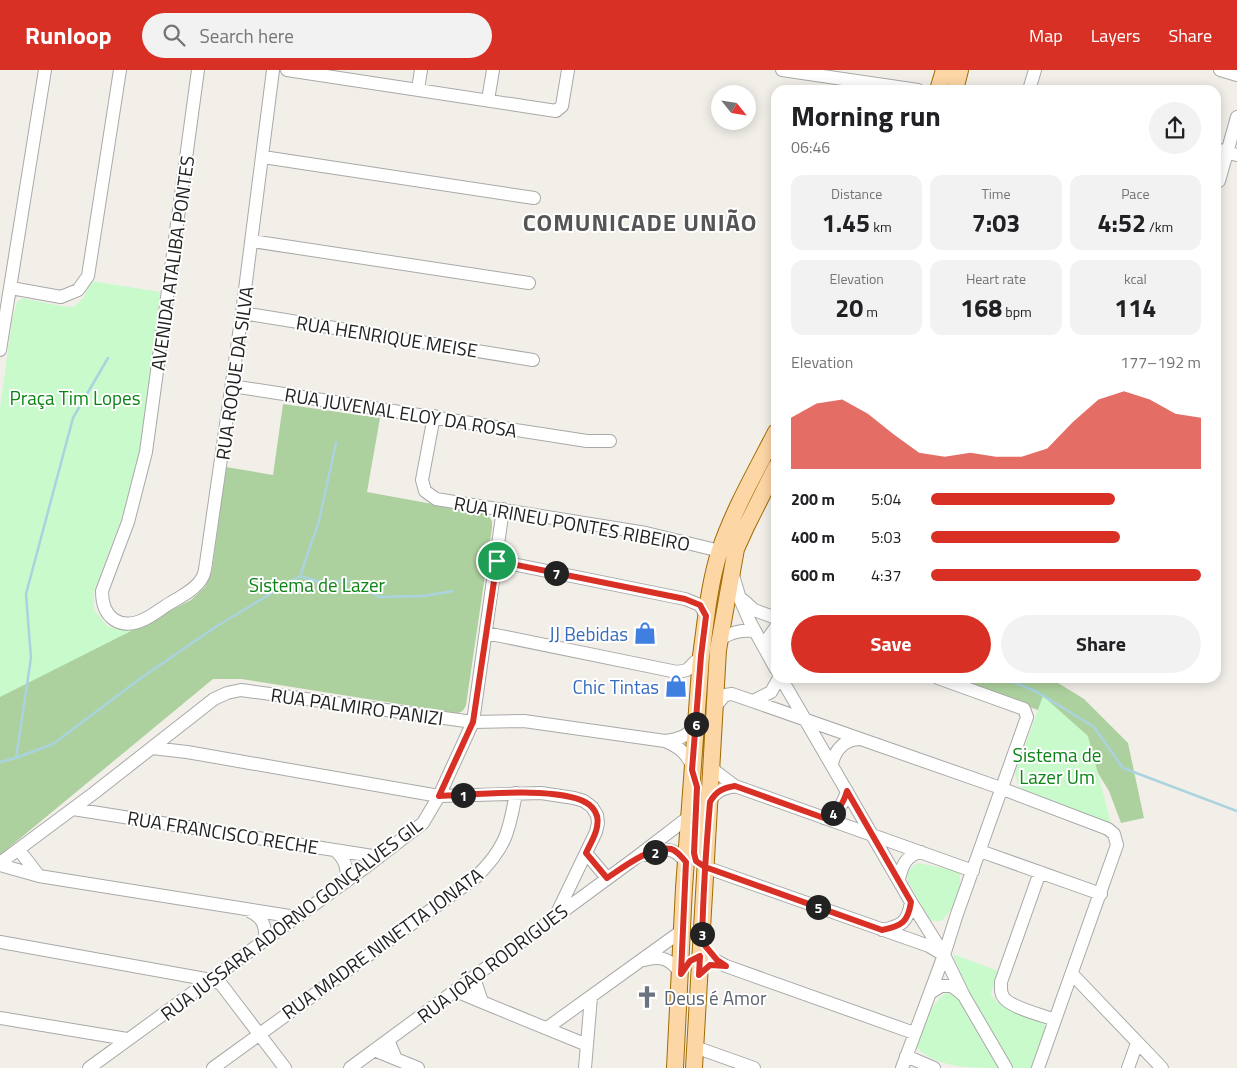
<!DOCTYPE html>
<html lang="en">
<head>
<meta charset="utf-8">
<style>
  body { margin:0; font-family:"Titillium Web",sans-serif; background:#f2f2f2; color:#202124; height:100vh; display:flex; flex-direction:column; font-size:19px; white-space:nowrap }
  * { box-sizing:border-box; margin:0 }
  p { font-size:16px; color:#757577 }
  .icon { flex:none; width:28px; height:28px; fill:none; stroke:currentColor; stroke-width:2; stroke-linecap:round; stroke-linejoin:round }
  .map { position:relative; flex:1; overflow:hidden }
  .details { position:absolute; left:771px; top:15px; width:450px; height:598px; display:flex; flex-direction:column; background:#fff; border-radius:15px; box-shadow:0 2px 12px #0003 }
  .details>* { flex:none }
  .needle { width:32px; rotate:120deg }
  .fabs { position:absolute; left:711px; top:15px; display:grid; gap:10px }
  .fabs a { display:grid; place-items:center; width:45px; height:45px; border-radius:50%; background:#fff; box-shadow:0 2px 12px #0003; font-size:25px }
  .pin { position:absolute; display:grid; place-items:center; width:42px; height:42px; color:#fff; margin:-21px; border:2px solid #fff; border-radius:50%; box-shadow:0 1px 5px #0007 }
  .km { position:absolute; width:25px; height:25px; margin:-12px; border-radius:50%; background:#222; color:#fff; font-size:14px; line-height:25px; text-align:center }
  .round { display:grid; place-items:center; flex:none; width:52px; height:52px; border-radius:26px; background:#f2f2f2 }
  .summary { display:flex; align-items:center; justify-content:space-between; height:85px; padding:0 20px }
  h1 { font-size:28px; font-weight:700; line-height:38px }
  .figures { display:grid; grid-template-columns:repeat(3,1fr); gap:8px; height:85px; padding:5px 20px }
  .figures div { display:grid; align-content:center; border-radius:12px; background:#f2f2f2; text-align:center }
  .figures b { font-size:25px; font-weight:700 }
  .figures small { font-size:14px; font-weight:400 }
  .figures p { font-size:14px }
  .chart { height:140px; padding:10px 20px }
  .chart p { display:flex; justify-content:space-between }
  .chart svg { width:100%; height:90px; margin-top:5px; fill:#d93025; opacity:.7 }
  .action { display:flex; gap:10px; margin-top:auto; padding:10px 20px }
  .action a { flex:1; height:58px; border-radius:30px; background:#d93025; color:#fff; font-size:20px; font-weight:700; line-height:58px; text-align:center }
  .action a+a { background:#f2f2f2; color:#202124 }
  ul { padding:0 20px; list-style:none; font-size:16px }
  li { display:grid; grid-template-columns:80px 60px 1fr; align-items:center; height:38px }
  li i { height:12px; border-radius:6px; background:#d93025 }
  header { display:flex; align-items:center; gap:30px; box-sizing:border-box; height:70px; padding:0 25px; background:#d93025; color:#fff }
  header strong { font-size:24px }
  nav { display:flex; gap:28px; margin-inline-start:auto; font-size:18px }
  .search { width:350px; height:45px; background:#f2f2f2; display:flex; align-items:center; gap:12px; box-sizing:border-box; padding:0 18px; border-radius:28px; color:#757577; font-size:19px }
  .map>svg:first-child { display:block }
</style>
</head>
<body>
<header>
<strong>Runloop</strong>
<div class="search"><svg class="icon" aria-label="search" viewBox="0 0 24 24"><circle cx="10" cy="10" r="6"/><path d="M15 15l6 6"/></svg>Search here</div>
<nav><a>Map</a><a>Layers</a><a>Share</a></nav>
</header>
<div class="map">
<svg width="1237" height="998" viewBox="0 0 1237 998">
  <rect width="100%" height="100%" fill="#f2efe9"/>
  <path fill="#add19e" d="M 283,334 L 380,348 L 367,422 L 487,444 L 492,451 L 492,458 L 466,635 C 464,640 462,643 456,643 L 241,609 L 213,609 L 0,785 L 0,626 L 191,530 L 205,517 L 212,501 L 226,397 L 273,405 Z
    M 951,608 L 1050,608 L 1084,629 L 1128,673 L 1144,748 L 1121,753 L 1109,721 L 1065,650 Z"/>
  <path fill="#c8facc" d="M 91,211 L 160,222 L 155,275 L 140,381 L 130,425 L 94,522 L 94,540 L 107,556 L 131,561 L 0,627 L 0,338 L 12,250 L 17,232 L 22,228 L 61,236 L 74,237 L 84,227 Z
    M 1043,626 L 1088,666 L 1111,753 L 1104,752 L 1024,721 L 1018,714 L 1015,703 Z
    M 918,793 L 953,800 L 960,804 C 962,819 953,842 941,851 L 933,851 L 929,848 L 907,810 C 907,801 911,797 918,793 Z
    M 953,884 L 998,901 L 991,924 C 1004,946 1028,940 1046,956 L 1045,966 L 1033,998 L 1012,998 L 965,916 Z
    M 946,923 L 955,925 L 962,933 L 1000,998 C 973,998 936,998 917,978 C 922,959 929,935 946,923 Z"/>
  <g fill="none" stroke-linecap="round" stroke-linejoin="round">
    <path stroke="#aad3df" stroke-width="2.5" d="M 300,506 L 320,512 L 349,511 L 379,527 L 424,526 L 453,521
      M 1004,608 L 1037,622 L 1094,657 L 1123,698 L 1237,741
      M 16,688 L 31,588 L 26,524 L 73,348 L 108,288
      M 0,692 L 16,688 L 53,674 L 141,608 L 214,558 L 300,506 L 319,451 L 336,373"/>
    <defs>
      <path id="minor" d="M 198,0 L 146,382 L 128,452 L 102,521 C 102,548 120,561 145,549 C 155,544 163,537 172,532 C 182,526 196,519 202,508 C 205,504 205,498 206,493 L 242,243 L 273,0
        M 287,0 L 556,41 L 562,36 L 568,0
        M 782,0 L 918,20
        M 1220,0 L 1237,5
        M 418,19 L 421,0
        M 1029,20 L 1035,0
        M 488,30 L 493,0
        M 1216,79 L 1237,85
        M 263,87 L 534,128
        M 1219,111 L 1237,47
        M 252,171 L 529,213
        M 11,218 L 61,227 L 78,220 L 88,206 L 120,0
        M 242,243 L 533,290
        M 0,280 L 45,0
        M 232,316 L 587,371 L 610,371
        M 434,346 L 422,410 L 425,421 L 436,429 L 646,463 L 720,481
        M 497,491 L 685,529 L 700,535 L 706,546
        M 732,502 L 740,529 L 750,552 L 776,599
        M 743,530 L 754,540 L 776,548
        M 486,563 L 677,602 L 687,600 L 701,586
        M 720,569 C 732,562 741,560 754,561
        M 765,579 L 766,571 L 776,557
        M 781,608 L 911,832 L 944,885 L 964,926 L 1006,998
        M 753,631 L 771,622 L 779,608
        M 715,637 L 725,625 L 732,624 L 995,716 L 1108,759 L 1114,764 L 1117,775 L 1038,998
        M 665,671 C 679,677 687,683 693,698
        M 152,678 L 187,682 L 439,726 L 541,723 L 574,728 L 584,731 L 592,737 L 597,745 L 598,753 L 596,762 L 555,847
        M 832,694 C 835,680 844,670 859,669
        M 712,695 L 715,701 L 735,716 L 973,801
        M 709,732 C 716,721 723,718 735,716
        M 73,739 L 379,787
        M 824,748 C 837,743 843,735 847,721
        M 19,780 L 39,806
        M 335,780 C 345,789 348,798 346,811
        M 980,781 L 1101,824
        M 586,783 L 607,808
        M 646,785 C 666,778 672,776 686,792
        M 0,793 L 94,723 L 214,629 L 227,623 L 241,620 L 473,652 L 524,651 L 665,671 C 680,669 690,666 696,652
        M 0,795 L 39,806 L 296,847
        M 705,797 L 929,876 L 942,884
        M 1040,802 L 1001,912 C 1001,918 1000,923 1004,928 C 1012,938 1042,945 1055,950
        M 899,809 C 902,796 906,785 921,782
        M 251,842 C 263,848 266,856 265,870
        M 882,860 C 902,856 908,852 911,832
        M 0,872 L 211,910 L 221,914 L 285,998
        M 701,886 L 707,886 L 726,896 L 914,963
        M 644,890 C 661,885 671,889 681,904
        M 1072,904 L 1162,998
        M 456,921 L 482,932 L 474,908
        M 930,923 L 941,916 L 952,916 L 962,924
        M 482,932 L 587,975
        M 0,948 L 127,969
        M 547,958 L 683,860
        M 695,977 L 754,998
        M 374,980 L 396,989 L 388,970
        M 906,986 L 934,998
        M 396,989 L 418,998
        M 89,998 L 367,796 L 423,753 L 439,726 L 473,652 L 503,439
        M 213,998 L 475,808 C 505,779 509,763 516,723
        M 350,998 L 634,789 L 690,746
        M 585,998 L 591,927
        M 902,998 L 944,885 L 957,844 L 1027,647 L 1024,639 L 938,608
        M 1128,998 L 1137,973"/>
      <path id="major" d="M 938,20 L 944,0
        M 955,20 L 960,0
        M 675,998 L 684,818 L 701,586 C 706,550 709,514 720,480 C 734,439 756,401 776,362
        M 694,998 L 718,580 L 736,479 L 746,457 L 776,397"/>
    </defs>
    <use href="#minor" stroke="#a9a9a9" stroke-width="14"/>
    <use href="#major" stroke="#a06b00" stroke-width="18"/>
    <use href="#minor" stroke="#fff" stroke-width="12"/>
    <use href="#major" stroke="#fcd6a4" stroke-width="16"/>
  </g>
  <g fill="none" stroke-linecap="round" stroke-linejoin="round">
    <defs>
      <path id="route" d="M 497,491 L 473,652 L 439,726 C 473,725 556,716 585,732 C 591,735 595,740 597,746 C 600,759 591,772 586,783 L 607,808 C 622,798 652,775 671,779 C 678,781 682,788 686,792 L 681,904 L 690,891 L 700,886 L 699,905 L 710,895 L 726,896 L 717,890 L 702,872 C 703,825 706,779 710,732 C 716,721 723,718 735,716 L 824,748 C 837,743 843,735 847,721 L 911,832 C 908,852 902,856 882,860 L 705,797 L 696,791 L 694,783 L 697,717 L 692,700 L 701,586 L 706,546 L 700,535 L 685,529 L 497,491"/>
    </defs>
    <use href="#route" stroke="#fff" stroke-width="10"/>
    <use href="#route" stroke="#d93025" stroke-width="6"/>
  </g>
  <defs>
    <symbol id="shop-bare" viewBox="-9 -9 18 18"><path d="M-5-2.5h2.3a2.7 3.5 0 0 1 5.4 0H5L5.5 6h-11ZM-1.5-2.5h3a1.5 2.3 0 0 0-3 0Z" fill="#3f7fe0" stroke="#fff" stroke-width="2.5" paint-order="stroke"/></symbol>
    <symbol id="church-bare" viewBox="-9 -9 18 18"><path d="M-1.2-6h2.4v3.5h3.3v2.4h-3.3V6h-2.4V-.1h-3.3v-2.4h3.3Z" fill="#6b7280" stroke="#fff" stroke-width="2.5" paint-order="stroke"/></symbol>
  </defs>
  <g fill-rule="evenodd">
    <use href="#shop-bare" x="629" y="547" width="32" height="32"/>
    <use href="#shop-bare" x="660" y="600" width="32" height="32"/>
    <use href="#church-bare" x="631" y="911" width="32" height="32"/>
  </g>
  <g text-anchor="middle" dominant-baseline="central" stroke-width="4" stroke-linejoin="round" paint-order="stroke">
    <g font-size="19" fill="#222" stroke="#fff">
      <text transform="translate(172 193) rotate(-82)">AVENIDA ATALIBA PONTES</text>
      <text transform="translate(387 266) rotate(9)">RUA HENRIQUE MEISE</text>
      <text transform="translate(234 303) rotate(-82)">RUA ROQUE DA SILVA</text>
      <text transform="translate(401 342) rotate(9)">RUA JUVENAL ELOY DA ROSA</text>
      <text transform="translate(572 453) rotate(10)">RUA IRINEU PONTES RIBEIRO</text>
      <text transform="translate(357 636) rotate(8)">RUA PALMIRO PANIZI</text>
      <text transform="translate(223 762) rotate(9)">RUA FRANCISCO RECHE</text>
      <text transform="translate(291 849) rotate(-37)">RUA JUSSARA ADORNO GONÇALVES GIL</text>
      <text transform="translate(382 873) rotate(-36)">RUA MADRE NINETTA JONATA</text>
      <text transform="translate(492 893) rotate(-37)">RUA JOÃO RODRIGUES</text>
    </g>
    <g font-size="19" fill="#0c8416" stroke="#fff">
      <text x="75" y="327">Praça Tim Lopes</text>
      <text x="317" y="514">Sistema de Lazer</text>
      <text x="1057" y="684">Sistema de<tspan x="1057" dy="22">Lazer Um</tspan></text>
    </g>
    <g font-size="19" fill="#366cbe" stroke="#fff" text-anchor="end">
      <text x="628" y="563">JJ Bebidas</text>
      <text x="659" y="616">Chic Tintas</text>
    </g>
    <g font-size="19" fill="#5b616d" stroke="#fff" text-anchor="start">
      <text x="664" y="927">Deus é Amor</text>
    </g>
    <g font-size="24" font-weight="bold" letter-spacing="1" fill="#555" stroke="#fff">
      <text x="640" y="152">COMUNICADE UNIÃO</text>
    </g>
  </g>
</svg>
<div class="fabs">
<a><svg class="needle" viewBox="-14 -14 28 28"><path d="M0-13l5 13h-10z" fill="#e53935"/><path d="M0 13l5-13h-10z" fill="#757577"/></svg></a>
</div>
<div class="pin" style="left:497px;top:491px;background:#1e9e55"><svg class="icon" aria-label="arrive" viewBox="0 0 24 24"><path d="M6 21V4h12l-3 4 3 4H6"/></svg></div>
<b class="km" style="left:463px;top:725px">1</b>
<b class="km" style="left:655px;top:782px">2</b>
<b class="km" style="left:702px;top:864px">3</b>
<b class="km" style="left:833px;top:743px">4</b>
<b class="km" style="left:818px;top:837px">5</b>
<b class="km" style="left:696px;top:654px">6</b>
<b class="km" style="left:556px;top:503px">7</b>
<section class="details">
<div class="summary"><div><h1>Morning run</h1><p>06:46</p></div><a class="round"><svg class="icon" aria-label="share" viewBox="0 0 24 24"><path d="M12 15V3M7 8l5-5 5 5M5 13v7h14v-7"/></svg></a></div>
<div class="figures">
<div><p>Distance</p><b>1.45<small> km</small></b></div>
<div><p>Time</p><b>7:03</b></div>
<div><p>Pace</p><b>4:52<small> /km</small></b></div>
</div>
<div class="figures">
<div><p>Elevation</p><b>20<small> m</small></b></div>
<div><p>Heart rate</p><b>168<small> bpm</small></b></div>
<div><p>kcal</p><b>114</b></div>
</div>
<div class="chart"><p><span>Elevation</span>177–192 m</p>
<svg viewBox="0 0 160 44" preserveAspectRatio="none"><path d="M0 44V19L10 12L20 10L30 17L40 27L50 36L60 38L70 36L80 38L90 38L100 34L110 21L120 10L130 6L140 10L150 17L160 19V44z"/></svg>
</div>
<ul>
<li><b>200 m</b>5:04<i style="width:68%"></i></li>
<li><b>400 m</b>5:03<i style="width:70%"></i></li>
<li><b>600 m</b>4:37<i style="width:100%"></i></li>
</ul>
<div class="action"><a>Save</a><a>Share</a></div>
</section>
</div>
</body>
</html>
